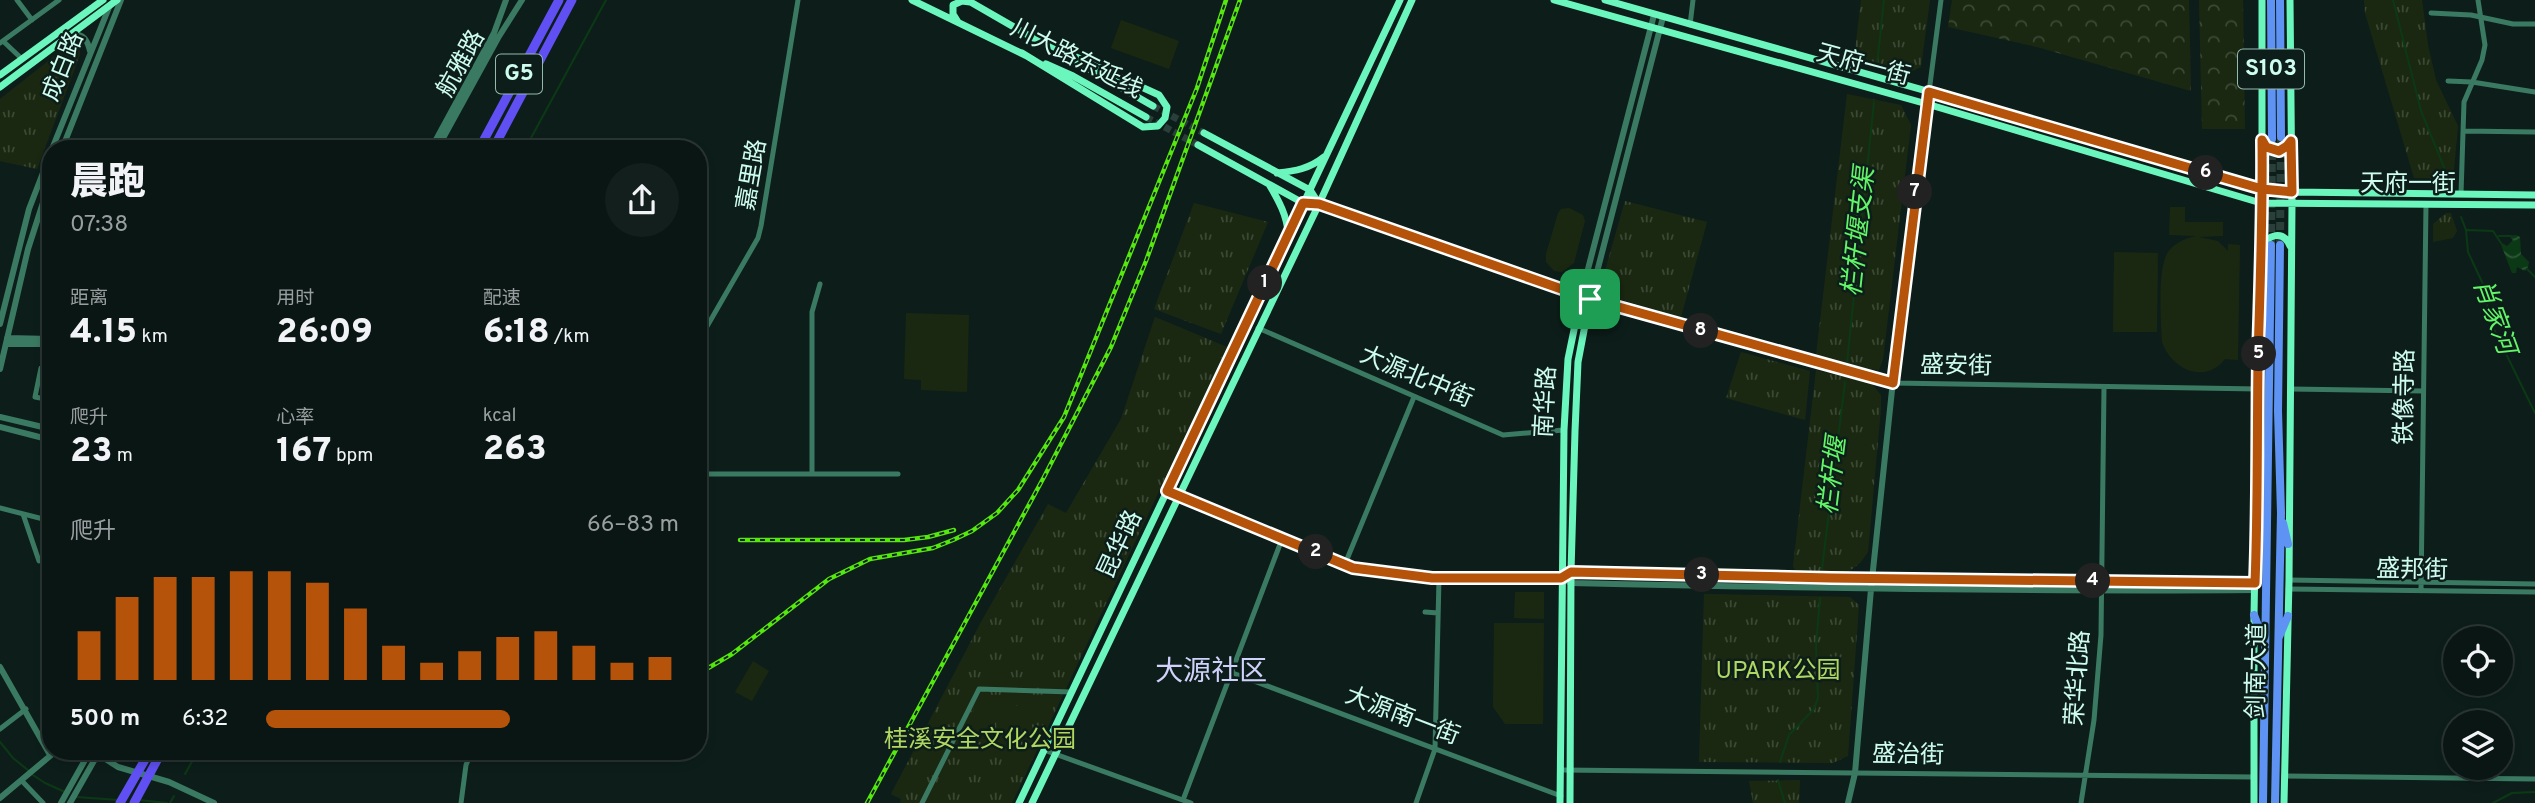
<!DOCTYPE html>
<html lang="zh">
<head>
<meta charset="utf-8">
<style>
  body { margin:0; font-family:Overpass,"Noto Sans SC",sans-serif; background:#131f1d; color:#f1f3f6; height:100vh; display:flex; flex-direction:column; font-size:26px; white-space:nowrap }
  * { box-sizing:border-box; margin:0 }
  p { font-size:23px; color:#999fa0 }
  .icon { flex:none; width:38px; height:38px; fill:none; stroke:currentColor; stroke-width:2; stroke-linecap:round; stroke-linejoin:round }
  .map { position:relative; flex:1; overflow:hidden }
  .side { position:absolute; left:42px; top:140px; width:665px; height:620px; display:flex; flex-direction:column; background:#0a1614; border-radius:28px; box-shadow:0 4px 10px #0003,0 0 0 2px #2a3534 }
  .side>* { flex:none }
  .controls { position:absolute; left:2443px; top:626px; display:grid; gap:14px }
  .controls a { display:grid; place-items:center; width:70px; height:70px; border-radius:50%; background:#0a1614; box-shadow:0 4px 10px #0003,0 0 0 2px #2a3534; font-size:35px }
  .pin { position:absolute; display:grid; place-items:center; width:60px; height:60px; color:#fff; margin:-30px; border-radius:14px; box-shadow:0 4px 10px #0006 }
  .km { position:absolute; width:35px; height:35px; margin:-18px; border-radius:50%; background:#222; color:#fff; font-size:19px; line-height:35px; text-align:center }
  .round { display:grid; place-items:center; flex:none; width:74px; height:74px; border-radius:37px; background:#131f1d }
  .headline { display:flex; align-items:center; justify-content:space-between; height:119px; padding:0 28px }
  h1 { font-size:38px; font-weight:800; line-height:52px }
  .metrics { display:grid; grid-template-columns:repeat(3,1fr); gap:10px; height:119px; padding:7px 28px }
  .metrics div { display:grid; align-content:center }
  .metrics b { font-size:35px; font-weight:800 }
  .metrics small { font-size:19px; font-weight:400 }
  .metrics p { font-size:19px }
  .chart { height:196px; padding:14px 28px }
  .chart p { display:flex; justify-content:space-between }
  .chart svg { width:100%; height:126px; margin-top:7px; stroke:#b45309; stroke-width:6 }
  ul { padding:0 28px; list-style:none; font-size:23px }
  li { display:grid; grid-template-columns:112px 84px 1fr; align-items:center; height:52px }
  li i { height:18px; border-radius:9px; background:#b45309 }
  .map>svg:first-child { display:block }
</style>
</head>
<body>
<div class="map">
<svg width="2535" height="803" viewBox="0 0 2535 803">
  <defs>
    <pattern id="forest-crowns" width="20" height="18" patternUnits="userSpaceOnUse" patternTransform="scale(1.75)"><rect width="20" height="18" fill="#1b2811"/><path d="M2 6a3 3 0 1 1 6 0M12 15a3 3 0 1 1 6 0" fill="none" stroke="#3b4834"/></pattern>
    <pattern id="park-tufts" width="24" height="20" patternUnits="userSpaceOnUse" patternTransform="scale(1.75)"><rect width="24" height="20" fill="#1b2811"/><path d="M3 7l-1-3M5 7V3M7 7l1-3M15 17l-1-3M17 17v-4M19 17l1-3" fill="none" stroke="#3b4834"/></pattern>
    <pattern id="water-waves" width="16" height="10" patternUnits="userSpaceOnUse" patternTransform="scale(1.75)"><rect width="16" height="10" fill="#0c3915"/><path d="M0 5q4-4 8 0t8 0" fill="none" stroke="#2e5737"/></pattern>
  </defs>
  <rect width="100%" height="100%" fill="#0d1e1a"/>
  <path fill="url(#forest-crowns)" d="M 1952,0 L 2189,0 L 2191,91 L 2037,47 L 1948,27 Z
    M 2199,0 L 2243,0 L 2245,129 L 2202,129 Z"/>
  <path fill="url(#park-tufts)" d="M 1861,0 L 1930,0 L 1921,67 L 1904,75 L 1854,59 Z
    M 2364,0 L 2422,0 L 2428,45 L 2436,80 L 2458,126 L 2453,180 L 2414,178 L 2365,13 Z
    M 71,43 L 76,43 L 80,50 L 80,55 L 37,169 L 0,161 L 0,99 Z
    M 1847,94 L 1901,105 L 1911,125 L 1883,359 L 1879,370 L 1861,368 L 1816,355 Z
    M 1625,201 L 1707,222 L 1681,317 L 1608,296 L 1602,281 Z
    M 1194,203 L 1268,222 L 1221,334 L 1154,309 Z
    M 2446,213 L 2451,213 L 2457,231 L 2453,238 L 2433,242 L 2433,224 Z
    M 1155,317 L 1227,347 L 1012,803 L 900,803 L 901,799 L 891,794 L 981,622 L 1048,504 L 1066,513 L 1121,419 Z
    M 1741,352 L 1810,371 L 1805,420 L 1726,398 Z
    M 1816,370 L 1871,383 L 1881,395 L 1881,408 L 1868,552 L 1860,563 L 1848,572 L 1796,572 L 1793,566 Z
    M 1704,594 L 1850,597 L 1859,605 L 1848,756 L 1833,763 L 1699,762 Z
    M 1800,780 L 1799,803 L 1753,803 L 1749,781 Z"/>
  <path fill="#1b2811" d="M 1121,20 L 1179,41 L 1169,69 L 1111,48 Z
    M 2170,207 L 2185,207 L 2185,222 L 2223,222 L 2223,236 L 2199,237 L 2218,241 L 2228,251 L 2228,244 L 2240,245 L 2238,360 L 2225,359 C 2205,385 2171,369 2162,342 C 2161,321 2157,269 2168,252 C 2174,243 2186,238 2196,236 L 2169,235 Z
    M 1569,208 L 1583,215 L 1585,221 L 1574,263 L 1562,272 L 1554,271 L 1546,262 L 1546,254 L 1558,213 L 1561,209 Z
    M 2114,252 L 2158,253 L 2157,332 L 2113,332 Z
    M 906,313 L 969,315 L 967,392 L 921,390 L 921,380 L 904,379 Z
    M 1515,592 L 1544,592 L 1544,619 L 1514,618 Z
    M 1494,623 L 1544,623 L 1543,724 L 1505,724 L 1493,707 Z
    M 753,661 L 769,671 L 752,701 L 735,692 Z
    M 974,704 L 995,705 L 995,733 L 974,733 Z
    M 997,705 L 1032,706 L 1032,734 L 996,733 Z"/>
  <path fill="url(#water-waves)" d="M 2516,235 L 2520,237 L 2521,254 L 2529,262 L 2528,267 L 2525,271 L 2517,267 L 2516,273 L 2512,273 L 2500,242 L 2507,246 L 2513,240 L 2509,236 Z"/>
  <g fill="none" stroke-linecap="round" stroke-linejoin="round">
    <path stroke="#0c3915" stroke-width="2" d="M 2393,0 L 2421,111 L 2448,177
      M 1877,65 L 1884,0
      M 525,149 L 606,0
      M 2461,217 L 2466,230 L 2468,252 L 2483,284 L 2491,323 L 2535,413
      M 2467,230 L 2493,231 L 2501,243
      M 2499,236 L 2511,236
      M 2527,269 L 2535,277
      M 1847,363 L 1874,102
      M 1822,569 L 1845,382
      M 0,742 L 13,758 L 29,771
      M 1780,762 L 1789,735 L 1814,709 L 1818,698 L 1816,646 L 1820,598
      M 185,774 L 198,751
      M 33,775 L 45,783 L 65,792
      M 1778,780 L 1785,803
      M 76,797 L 119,800
      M 139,800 L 167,803
      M 170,803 L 174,796
      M 2493,803 L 2512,793 L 2535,792"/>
    <path stroke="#2a3f3a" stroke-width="7" stroke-dasharray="7 3.5" stroke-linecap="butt" d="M 1153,106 L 1204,133
      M 1146,117 L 1198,145"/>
    <path stroke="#2a3f3a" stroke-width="8" stroke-dasharray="8 4" stroke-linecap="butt" d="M 2280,242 L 2281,137
      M 2271,244 L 2272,142"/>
    <path stroke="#3b7a62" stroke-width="5" d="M 17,0 L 32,20
      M 2431,13 L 2471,15 L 2513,24 L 2535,24
      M 1690,25 L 1693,0
      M 3,41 L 22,59
      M 0,43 L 59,0
      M 2448,81 L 2472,82 L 2535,92
      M 1929,92 L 1941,0
      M 2463,131 L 2535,132
      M 2461,194 L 2464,102 L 2482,60 L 2485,45 L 2478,0
      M 1319,204 L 1590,299 L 1893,383 L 2258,389
      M 1258,328 L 1503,435 L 1564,430
      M 698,342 L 758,238 L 761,226 L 798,0
      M 51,367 L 41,368 L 35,397 L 51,400
      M 2290,389 L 2423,391
      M 698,474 L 898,474
      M 812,474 L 812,312 L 820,284
      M 0,508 L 51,521
      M 23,514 L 39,561
      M 1345,564 L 1414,397
      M 2289,580 L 2535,584
      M 2288,589 L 2535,592
      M 2421,591 L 2426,204
      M 1425,612 L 1438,613
      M 1230,672 L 1561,796
      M 0,729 L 26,709
      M 1044,750 L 1191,803
      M 1561,770 L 2254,777
      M 2284,776 L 2535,779
      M 22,781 L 43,803
      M 1183,800 L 1282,539
      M 461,803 L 466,765 L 472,751
      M 922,803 L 979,689 L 1072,692
      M 1416,803 L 1435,749 L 1439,578
      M 2081,803 L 2094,720 L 2101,635 L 2104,387"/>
    <path stroke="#3b7a62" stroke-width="6" d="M 71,34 C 84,34 87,39 90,51
      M 52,149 L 110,5
      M 62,149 L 121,0
      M 431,149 L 494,33 L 506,0
      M 437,149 L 498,38 L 522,0
      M 1581,296 L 1654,15
      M 1590,299 L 1663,17
      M 0,324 L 29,209 L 51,152
      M 7,338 L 51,339
      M 6,344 L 51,344
      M 0,369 L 28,249 L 51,178
      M 0,417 L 51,429
      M 0,427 L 51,440
      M 1167,491 L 1353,568 L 1432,578 L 1561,578 L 1571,572 L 1831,578 L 2255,583
      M 1561,578 L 1571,583 C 1799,588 2027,592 2255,590
      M 0,667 L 50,755
      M 93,751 L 118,767 L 169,782 L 214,803
      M 0,798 L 56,751
      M 61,803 L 90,751
      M 70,803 L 99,752
      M 1848,803 L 1855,773 L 1871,589 L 1905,267 L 1929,92"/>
    <path stroke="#6bf6be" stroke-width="7" d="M 912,0 L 1025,55
      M 967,0 L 1033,38
      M 1554,0 L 1927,104 L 2261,203 L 2535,205
      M 1605,0 L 2054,127 L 2262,189 L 2292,192 L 2535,195
      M 958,22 L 953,14 L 953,5 L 962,1 L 970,2
      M 1059,52 L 1153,106
      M 1022,53 L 1143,127 L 1158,126 L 1165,118 L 1167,107 L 1159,95 L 1030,36
      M 1046,64 L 1073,76 L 1146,117
      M 0,75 L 103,0
      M 0,87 L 117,0
      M 1204,133 L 1310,190 L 1319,204
      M 2262,140 L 2266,147 L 2279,151 L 2287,146 L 2291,141
      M 1198,145 L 1303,203 L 1319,204
      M 1277,173 C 1295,171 1309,169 1324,157
      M 1270,186 C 1279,201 1287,216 1288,233
      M 2261,247 C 2268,235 2283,229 2290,246
      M 1019,803 L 1400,0
      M 1032,803 L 1319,204 L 1412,0
      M 1560,803 L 1564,430 L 1568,359 L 1581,296
      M 1570,803 L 1571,572 L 1575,431 L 1578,362 L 1590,299
      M 2254,803 L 2254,615 L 2262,159 L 2262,0
      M 2284,803 L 2289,580 L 2292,204 L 2290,0"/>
    <path stroke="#5e93f4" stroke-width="8" d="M 2271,0 L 2272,139
      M 2280,0 L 2281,137
      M 2283,523 L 2288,544
      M 2257,542 L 2264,523
      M 2254,615 L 2263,639
      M 2279,637 L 2288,616
      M 2263,803 L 2271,245
      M 2275,803 L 2281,513 L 2278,411 L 2280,245"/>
    <path stroke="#6050f4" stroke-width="9" d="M 479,149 L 559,0
      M 493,149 L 572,0
      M 120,803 L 150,751
      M 134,803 L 162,751"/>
    <defs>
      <path id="rail" d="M 740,540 L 904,540 L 928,537 L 954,530
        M 698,674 L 732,654 L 829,579 L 870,559 L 933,548 L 953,540 L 972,531 L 997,513 L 1018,490 L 1064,417 L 1197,88 L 1226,0
        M 867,803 L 1044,477 L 1111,347 L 1146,261 L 1240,0"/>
    </defs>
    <use href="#rail" stroke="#55e80e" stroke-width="4.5"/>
    <use href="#rail" stroke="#0d1e1a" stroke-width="2" stroke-dasharray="5" stroke-linecap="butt"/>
  </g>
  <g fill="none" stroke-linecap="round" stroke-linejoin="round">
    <defs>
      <path id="route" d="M 1590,299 L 1319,204 L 1303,203 L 1167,491 L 1353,568 L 1432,578 L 1561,578 L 1571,572 L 1831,578 L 2255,583 C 2258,508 2257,433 2258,359 C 2260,286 2263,213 2262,140 L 2266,147 L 2279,151 L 2287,146 L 2291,141 L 2292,192 L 2262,189 L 1929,92 L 1893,383 L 1590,299"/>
    </defs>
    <use href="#route" stroke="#fff" stroke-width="14"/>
    <use href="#route" stroke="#b45309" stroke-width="9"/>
  </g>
  <g text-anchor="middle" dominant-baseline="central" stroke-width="5" stroke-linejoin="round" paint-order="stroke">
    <g fill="#0d1e1a" stroke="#94b9ae" stroke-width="2">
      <rect x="2238" y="49.5" width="66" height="39" rx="5"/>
      <rect x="496" y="54.5" width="46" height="39" rx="5"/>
    </g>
    <g font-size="23" font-weight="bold" fill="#cefcee">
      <text x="2271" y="69">S103</text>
      <text x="519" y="74">G5</text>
    </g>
    <g font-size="24" fill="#cefcee" stroke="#0d1e1a">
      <text transform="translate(1076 60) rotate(27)">川大路东延线</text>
      <text transform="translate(462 64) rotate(-61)">航雅路</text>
      <text transform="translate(1863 66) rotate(15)">天府一街</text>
      <text transform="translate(64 67) rotate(-68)">成白路</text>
      <text transform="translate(753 175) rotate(-80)">嘉里路</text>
      <text x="2408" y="185">天府一街</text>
      <text transform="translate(1956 367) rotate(1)">盛安街</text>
      <text transform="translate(1416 378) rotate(23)">大源北中街</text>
      <text transform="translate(2406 397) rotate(-89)">铁像寺路</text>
      <text transform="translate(1547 402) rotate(-87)">南华路</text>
      <text transform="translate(1121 545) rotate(-65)">昆华路</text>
      <text transform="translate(2412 571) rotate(1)">盛邦街</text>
      <text transform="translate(2258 671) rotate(-89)">剑南大道</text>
      <text transform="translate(2079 678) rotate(-86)">荣华北路</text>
      <text transform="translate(1402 717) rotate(21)">大源南一街</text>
      <text transform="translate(1908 756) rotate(1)">盛治街</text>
    </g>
    <g font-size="24" fill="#b0d75f" stroke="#0d1e1a">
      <text x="1778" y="672">UPARK公园</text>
      <text x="980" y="741">桂溪安全文化公园</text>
    </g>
    <g font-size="26" font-style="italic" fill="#62f568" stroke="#0d1e1a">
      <text transform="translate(1860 232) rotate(-84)">栏杆堰支渠</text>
      <text transform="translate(2493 317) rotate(70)">肖家河</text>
      <text transform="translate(1834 476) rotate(-83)">栏杆堰</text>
    </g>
    <g font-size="28" fill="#d0d2fc" stroke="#0d1e1a">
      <text x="1211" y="673">大源社区</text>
    </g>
  </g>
</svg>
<div class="controls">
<a><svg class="icon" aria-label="locate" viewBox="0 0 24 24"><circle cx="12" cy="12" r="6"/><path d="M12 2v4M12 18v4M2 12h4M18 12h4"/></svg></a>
<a><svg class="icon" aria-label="layers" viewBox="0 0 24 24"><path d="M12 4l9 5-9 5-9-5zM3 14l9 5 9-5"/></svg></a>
</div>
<div class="pin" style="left:1590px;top:299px;background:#1e9e55"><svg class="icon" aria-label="arrive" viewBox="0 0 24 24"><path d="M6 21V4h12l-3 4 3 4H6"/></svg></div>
<b class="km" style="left:1265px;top:283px">1</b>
<b class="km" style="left:1316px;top:552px">2</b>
<b class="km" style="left:1702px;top:575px">3</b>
<b class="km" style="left:2093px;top:581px">4</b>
<b class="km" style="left:2259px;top:354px">5</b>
<b class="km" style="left:2206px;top:173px">6</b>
<b class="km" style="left:1915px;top:192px">7</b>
<b class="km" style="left:1701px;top:331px">8</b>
<section class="side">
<div class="headline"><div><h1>晨跑</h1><p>07:38</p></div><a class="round"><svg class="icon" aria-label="share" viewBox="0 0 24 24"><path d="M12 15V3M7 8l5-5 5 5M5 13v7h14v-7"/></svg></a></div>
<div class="metrics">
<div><p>距离</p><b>4.15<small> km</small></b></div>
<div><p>用时</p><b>26:09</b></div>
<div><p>配速</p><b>6:18<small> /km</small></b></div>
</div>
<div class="metrics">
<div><p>爬升</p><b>23<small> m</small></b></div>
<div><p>心率</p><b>167<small> bpm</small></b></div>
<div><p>kcal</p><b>263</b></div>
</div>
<div class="chart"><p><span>爬升</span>66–83 m</p>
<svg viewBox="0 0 160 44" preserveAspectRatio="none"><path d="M5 44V27M15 44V15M25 44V8M35 44V8M45 44V6M55 44V6M65 44V10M75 44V19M85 44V32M95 44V38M105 44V34M115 44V29M125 44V27M135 44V32M145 44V38M155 44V36"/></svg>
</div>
<ul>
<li><b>500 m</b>6:32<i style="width:59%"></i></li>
</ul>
</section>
</div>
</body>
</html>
